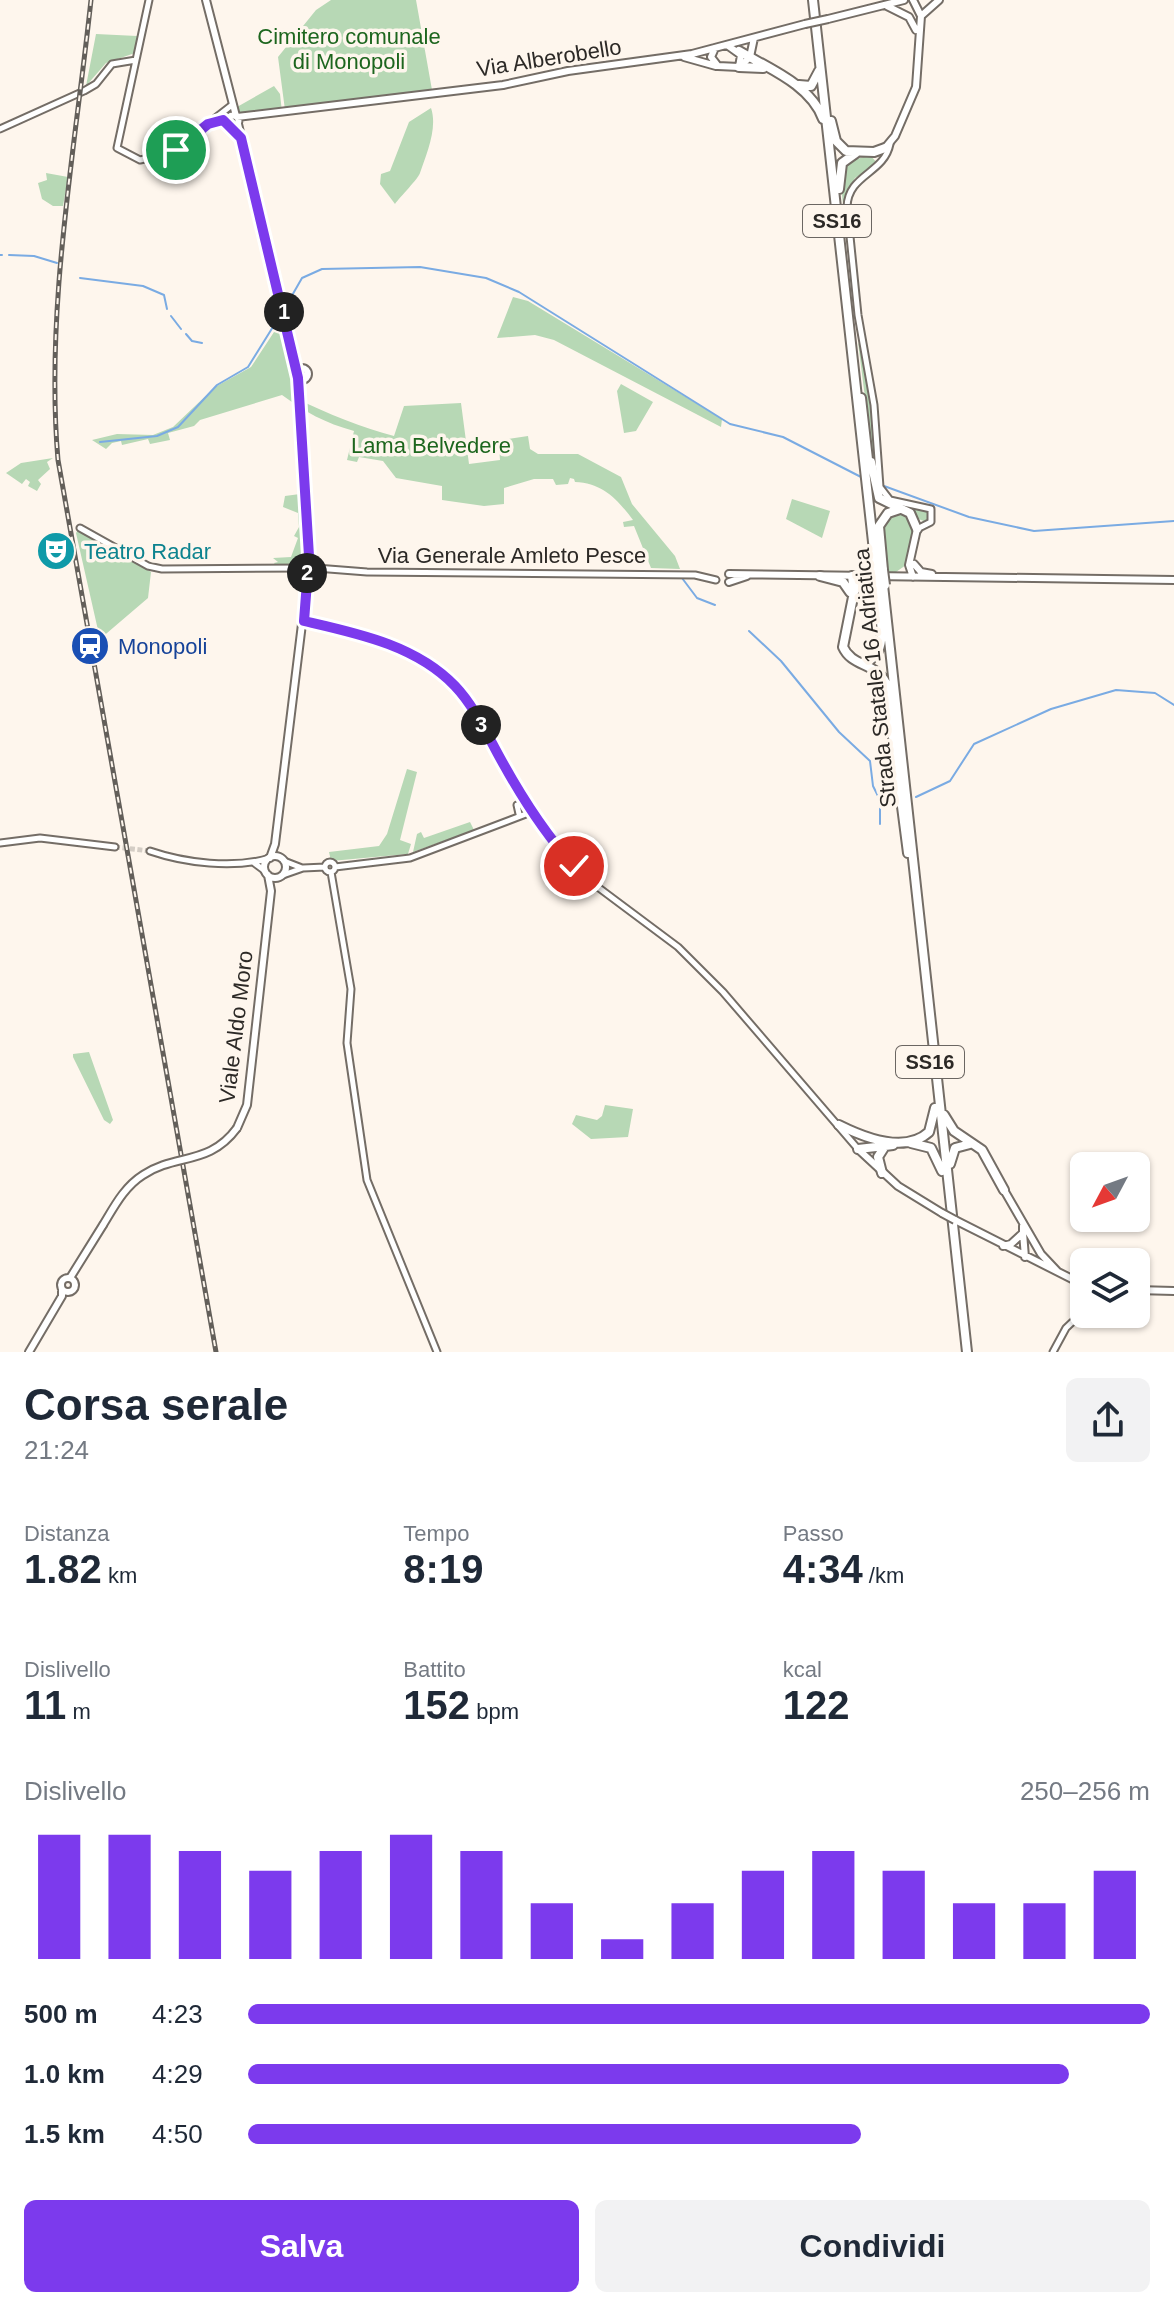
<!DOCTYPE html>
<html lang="it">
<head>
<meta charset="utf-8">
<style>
  body { margin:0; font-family:Arial,sans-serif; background:#f2f2f3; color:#1f2937; height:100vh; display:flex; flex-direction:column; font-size:30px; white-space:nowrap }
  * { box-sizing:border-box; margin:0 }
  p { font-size:26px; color:#747a83 }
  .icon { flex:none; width:44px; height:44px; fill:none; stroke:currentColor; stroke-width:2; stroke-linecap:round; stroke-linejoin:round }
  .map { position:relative; height:1352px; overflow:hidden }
  .panel { display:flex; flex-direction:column; background:#fff; flex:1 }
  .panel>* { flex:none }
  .needle { width:52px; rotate:229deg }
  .buttons { position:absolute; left:1070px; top:1152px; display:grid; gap:16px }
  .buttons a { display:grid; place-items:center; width:80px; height:80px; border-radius:12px; background:#fff; box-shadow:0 2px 6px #0004; font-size:40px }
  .pin { position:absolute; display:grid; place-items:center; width:68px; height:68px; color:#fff; margin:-34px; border:4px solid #fff; border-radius:50%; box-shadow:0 2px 8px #0007 }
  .km { position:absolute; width:40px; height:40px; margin:-20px; border-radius:50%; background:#222; color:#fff; font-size:22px; line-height:40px; text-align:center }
  .round { display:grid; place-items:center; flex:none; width:84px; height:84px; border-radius:12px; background:#f2f2f3 }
  .overview { display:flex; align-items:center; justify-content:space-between; height:136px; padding:0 24px }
  h1 { font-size:44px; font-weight:700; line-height:60px }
  .metrics { display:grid; grid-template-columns:repeat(3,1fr); gap:12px; height:136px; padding:8px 24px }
  .metrics div { display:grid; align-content:center }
  .metrics b { font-size:40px; font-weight:700 }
  .metrics small { font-size:22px; font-weight:400 }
  .metrics p { font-size:22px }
  .chart { height:224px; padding:16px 24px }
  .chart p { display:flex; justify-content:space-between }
  .chart svg { width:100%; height:144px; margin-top:8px; stroke:#7c3aed; stroke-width:6 }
  .primary-button { display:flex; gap:16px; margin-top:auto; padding:16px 24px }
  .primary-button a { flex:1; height:92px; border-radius:12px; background:#7c3aed; color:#fff; font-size:32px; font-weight:700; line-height:92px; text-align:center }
  .primary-button a+a { background:#f2f2f3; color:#1f2937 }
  ul { padding:0 24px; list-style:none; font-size:26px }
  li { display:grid; grid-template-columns:128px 96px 1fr; align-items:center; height:60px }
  li i { height:20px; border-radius:10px; background:#7c3aed }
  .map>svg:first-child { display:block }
</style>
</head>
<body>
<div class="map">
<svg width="1174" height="1352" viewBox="0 0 1174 1352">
  <rect width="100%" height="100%" fill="#fef6ed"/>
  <path fill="#b7d8b5" d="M 331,0 L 416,0 L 432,90 L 285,110 L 278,57 L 316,10 Z
    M 96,34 L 137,36 L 135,53 L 106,63 L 86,86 Z
    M 274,86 L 280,94 L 282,112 L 239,115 L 237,107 Z
    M 431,108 C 438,128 426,155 420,173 C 418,179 400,197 395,204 L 380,184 L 381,174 L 390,171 L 409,122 Z
    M 870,155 L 878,164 L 855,178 L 845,196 L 849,263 L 840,175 L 844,163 Z
    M 46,173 L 68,177 L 63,206 L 53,206 L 42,199 L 38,183 L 47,180 Z
    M 513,297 L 528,301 L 722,419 L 721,427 L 554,340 L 535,335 L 497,338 Z
    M 274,332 L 288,337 L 296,398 C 327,414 364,428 394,436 L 404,406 L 461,403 L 469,464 L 500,460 L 499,447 L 507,445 L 508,439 L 528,436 L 530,449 L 538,454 L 578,454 L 621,477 L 632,504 L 675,556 L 680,569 L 651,568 L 634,526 L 624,527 L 623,522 L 633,520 C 618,500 603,483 575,482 L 574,479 L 570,478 L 568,484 L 556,485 L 553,479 L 534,479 L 504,488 L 504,504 L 484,506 L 442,500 L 442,486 L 396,478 L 383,461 L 359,457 L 357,462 L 347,460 L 354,431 C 325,423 305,412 282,395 L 200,420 L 194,426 L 168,433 L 170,440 L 150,444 L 148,439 L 122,445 L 121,441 L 112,443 L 106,449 L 92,440 L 117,434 L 153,435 L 173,427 L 215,387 L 251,367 Z
    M 858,342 L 866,362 L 878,491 L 890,503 L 926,510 L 931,516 L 927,522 C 922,522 881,499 877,494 Z
    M 621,384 L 653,402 L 636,431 L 624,433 L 617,391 Z
    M 53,458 L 47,462 L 50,469 L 38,480 L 41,484 L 37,491 L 28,486 L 30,482 L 26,479 L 22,484 L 6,473 L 21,463 Z
    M 300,494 L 306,565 L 276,566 L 274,563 L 278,562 L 273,558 L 291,557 L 298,538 L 294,536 L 299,527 L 298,513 L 283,507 L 285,496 Z
    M 792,499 L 830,511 L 822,538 L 786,519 Z
    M 894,513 L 906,515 C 918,531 911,547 906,565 L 896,572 L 885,573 C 883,554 872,524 894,513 Z
    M 78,530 L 151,572 L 148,598 L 100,639 L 76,533 Z
    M 407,769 L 417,772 L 400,840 L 411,844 L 408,854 L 331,861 L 329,852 L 379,846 L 387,834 Z
    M 470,822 L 474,830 L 413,852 L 417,834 L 421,832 L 424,838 Z
    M 89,1052 L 113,1120 L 110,1124 L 104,1120 L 73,1057 L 73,1054 Z
    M 605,1105 L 633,1109 L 628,1137 L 591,1139 L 572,1124 L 576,1115 L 597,1120 L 602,1116 Z"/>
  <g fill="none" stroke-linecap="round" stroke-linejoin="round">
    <path stroke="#7aabe3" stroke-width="2" d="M 0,255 L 2,255
      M 9,255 L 34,256 L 57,263
      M 80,278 L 143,286 L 164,295 L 167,309
      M 286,306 L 302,278 L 322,269 L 420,267 L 486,278 L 519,292 L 730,424 L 783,437 L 861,477
      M 171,316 L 181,329
      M 186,334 L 192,341 L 202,343
      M 100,442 L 157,436 L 178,427 L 217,385 L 248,367 L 281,314
      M 884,486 L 969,517 L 1034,531 L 1174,521
      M 682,578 L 697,598 L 715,605
      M 749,631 L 781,661 L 839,732 L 870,761 L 873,786 L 880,800 L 880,824
      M 916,797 L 950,781 L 974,744 L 1051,709 L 1116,690 L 1155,693 L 1174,705"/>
    <path stroke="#d4cdc5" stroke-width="5" stroke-dasharray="5 2.5" stroke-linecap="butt" d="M 115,847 L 150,851"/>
    <defs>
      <path id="tertiary" d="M 149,0 L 117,148 L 140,160 L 169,154 L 232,105
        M 209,123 L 224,120 L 229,124
        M 0,129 L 84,91 L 96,84 L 112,64 L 136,60
        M 890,144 C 884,174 848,174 847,207 L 858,315 L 874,405 L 880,487 L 890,500 L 931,509 L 931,522 L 917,529
        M 80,528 L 148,566 L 162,569 L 307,568
        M 316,568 L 367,572 L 695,575 L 716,580
        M 304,621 C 440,651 463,681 526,803
        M 529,808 L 558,849 L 591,882 L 678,947 L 723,992 L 858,1149
        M 519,814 L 517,805 L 527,803
        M 0,843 L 40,838 L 115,847
        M 150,851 C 185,863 234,869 270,858
        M 284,861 L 302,868
        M 253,862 L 265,871
        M325 867a5 5 0 1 1 10 0a5 5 0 1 1-10 0Z
        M 335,867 L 410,858 L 526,814
        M 331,872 L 351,989 L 347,1043 L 367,1180 L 437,1352
        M 283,875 L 303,868 L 325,867
        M 1053,1352 L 1066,1328 L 1084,1311"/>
      <path id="secondary" d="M 206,0 L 236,116
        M 913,0 L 921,16
        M 887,6 L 909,17 L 916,30
        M 828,19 L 904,0
        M 715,48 L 711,57 L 718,66 L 739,67 L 741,55 L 727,45
        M 684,57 L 716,66
        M 742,65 L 750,57 L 754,38
        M227.5 121a5.5 5.5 0 1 1 11 0a5.5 5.5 0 1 1-11 0Z
        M 237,117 L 503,85 L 568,71 L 692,54 L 805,24
        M 238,124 L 297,372
        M 885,148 L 895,136 L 916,87 L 921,16 L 939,0
        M296 374a6 6 0 1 1 12 0a6 6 0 1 1-12 0Z
        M 298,378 L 309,567
        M 914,564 L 921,572 L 932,574
        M307 571a5 5 0 1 1 10 0a5 5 0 1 1-10 0Z
        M 729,574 L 1174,580
        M 913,577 L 909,565 L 917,529
        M 729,582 L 747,576
        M264 867a11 11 0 1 1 22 0a11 11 0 1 1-22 0Z
        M 270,858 L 275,844 L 308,575
        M 237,1128 L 247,1105 L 271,891 L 268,875
        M 858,1149 L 898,1186 L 942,1213
        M 1004,1190 L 1041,1254 L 1057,1271
        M 955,1220 L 1084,1285
        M 1023,1233 L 1025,1257
        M 1003,1246 L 1011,1244 L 1023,1233 L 1023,1226
        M61 1285a7 7 0 1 1 14 0a7 7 0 1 1-14 0Z
        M 70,1278 L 103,1225
        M 1136,1290 L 1174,1291
        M 29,1352 L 62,1296 L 62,1289"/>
      <path id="trunk" d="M 813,0 L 876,569
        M 739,51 C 768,68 811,85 823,119
        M 739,67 L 763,68
        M 799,85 L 811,86 L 819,71
        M 831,121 L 836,141 L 846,151 L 874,152 L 885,148
        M 839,189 L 842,163 L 856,153
        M 861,398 L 869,468
        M 871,462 L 879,498 L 910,513 L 917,529
        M 883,570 L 879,526 L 888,513 L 900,509
        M 820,576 L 843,582 L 850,592
        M 852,576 L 854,592 L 843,647 C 852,667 875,662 886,683 L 908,853
        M 883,585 L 967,1352
        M 854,591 L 861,583 L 876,576
        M 862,663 C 894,656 878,608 875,585
        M 944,1115 L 954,1131 L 982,1150 L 1004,1190
        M 839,1125 C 863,1137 905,1154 929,1132 L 935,1108
        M 911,1143 L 931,1148 L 942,1171
        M 858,1149 L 885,1146
        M 950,1164 L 955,1148 L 970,1144
        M 882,1173 L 878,1157 L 885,1146 L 893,1145"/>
    </defs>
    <use href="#tertiary" stroke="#746d66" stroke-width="9"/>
    <use href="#secondary" stroke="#746d66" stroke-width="10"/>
    <use href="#trunk" stroke="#746d66" stroke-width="12"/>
    <use href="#tertiary" stroke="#fff" stroke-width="5"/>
    <use href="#secondary" stroke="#fff" stroke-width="6"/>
    <use href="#trunk" stroke="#fff" stroke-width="8"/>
    <defs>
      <path id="rail" d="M 91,0 C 75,150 45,310 58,460 L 216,1352"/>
    </defs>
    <use href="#rail" stroke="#635f5a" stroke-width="5"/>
    <use href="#rail" stroke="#fef6ed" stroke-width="2" stroke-dasharray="6" stroke-linecap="butt"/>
    <defs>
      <path id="secondary-bridge" d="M 805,24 L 828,19
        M 942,1213 L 955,1220
        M 103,1225 C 114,1207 124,1187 143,1175 C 176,1153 209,1166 237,1128"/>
      <path id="trunk-bridge" d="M 876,569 L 878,585
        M 883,570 L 885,585"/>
    </defs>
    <use href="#secondary-bridge" stroke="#746d66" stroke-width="10" stroke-linecap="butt"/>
    <use href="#trunk-bridge" stroke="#746d66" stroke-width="12" stroke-linecap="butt"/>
    <use href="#secondary-bridge" stroke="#fff" stroke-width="6"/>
    <use href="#trunk-bridge" stroke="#fff" stroke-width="8"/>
  </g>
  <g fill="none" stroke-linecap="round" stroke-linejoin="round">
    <defs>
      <path id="route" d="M 176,150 L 208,124 L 223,120 L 241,138 L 298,378 L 309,556 L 304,621 C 356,633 416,645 455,686 C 476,708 489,739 504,765 C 524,801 546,835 574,866"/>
    </defs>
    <use href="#route" stroke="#fff" stroke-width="16"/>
    <use href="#route" stroke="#7c3aed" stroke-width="10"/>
  </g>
  <defs>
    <symbol id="theatre-disc" viewBox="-11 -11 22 22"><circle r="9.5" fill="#0f9aa8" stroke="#fef6ed"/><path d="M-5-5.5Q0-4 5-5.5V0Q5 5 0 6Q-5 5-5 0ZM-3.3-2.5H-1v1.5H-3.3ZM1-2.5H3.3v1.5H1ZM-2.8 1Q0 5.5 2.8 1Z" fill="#fff"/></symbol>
    <symbol id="station-disc" viewBox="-11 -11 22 22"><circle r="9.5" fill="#1a4fb4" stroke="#fef6ed"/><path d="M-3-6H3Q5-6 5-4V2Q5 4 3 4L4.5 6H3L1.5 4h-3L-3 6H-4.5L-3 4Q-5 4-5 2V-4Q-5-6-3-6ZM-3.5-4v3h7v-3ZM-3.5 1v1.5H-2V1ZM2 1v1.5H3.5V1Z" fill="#fff"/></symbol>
  </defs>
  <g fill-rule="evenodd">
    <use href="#theatre-disc" x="34" y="529" width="44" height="44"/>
    <use href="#station-disc" x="68" y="624" width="44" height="44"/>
  </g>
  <g text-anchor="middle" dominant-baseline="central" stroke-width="7" stroke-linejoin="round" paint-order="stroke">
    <g fill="#fef6ed" stroke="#6b6662" stroke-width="2">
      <rect x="803" y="205" width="68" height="32" rx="6"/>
      <rect x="896" y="1046" width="68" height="32" rx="6"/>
    </g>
    <g font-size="20" font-weight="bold" fill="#2c2926">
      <text x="837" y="221">SS16</text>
      <text x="930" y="1062">SS16</text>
    </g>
    <g font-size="22" fill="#1d661e" stroke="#fef6ed">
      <text x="349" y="36">Cimitero comunale<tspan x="349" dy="25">di Monopoli</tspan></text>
      <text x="431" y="445">Lama Belvedere</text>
    </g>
    <g font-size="22" fill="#2c2926" stroke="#fef6ed">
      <text transform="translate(549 58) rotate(-9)">Via Alberobello</text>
      <text x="512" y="555">Via Generale Amleto Pesce</text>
      <text transform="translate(875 678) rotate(-96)">Strada Statale 16 Adriatica</text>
      <text transform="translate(236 1027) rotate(-83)">Viale Aldo Moro</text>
    </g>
    <g font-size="22" fill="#0d838f" stroke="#fef6ed" text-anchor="start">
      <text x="84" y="551">Teatro Radar</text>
    </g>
    <g font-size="22" fill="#164399" stroke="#fef6ed" text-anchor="start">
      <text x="118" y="646">Monopoli</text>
    </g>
  </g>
</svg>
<div class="buttons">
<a><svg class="needle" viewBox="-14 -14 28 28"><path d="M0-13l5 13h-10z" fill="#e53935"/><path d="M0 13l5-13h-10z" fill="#747a83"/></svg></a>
<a><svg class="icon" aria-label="layers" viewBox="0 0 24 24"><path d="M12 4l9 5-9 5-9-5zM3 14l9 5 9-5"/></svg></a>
</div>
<div class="pin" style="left:176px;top:150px;background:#1e9e55"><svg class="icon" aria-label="arrive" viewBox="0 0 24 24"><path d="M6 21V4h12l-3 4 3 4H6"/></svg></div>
<div class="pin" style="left:574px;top:866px;background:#d93025"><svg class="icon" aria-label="check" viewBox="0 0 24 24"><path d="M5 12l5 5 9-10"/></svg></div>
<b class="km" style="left:284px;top:312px">1</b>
<b class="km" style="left:307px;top:573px">2</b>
<b class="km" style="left:481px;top:725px">3</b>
</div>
<section class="panel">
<div class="overview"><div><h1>Corsa serale</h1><p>21:24</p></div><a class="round"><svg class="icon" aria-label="share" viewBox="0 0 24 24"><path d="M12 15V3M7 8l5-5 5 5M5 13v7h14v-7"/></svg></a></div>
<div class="metrics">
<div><p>Distanza</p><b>1.82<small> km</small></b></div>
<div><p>Tempo</p><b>8:19</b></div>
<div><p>Passo</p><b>4:34<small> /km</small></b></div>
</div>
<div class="metrics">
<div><p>Dislivello</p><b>11<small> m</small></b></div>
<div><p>Battito</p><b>152<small> bpm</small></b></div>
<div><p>kcal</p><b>122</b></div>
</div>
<div class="chart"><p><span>Dislivello</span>250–256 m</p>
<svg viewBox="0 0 160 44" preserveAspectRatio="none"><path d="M5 44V6M15 44V6M25 44V11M35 44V17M45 44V11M55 44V6M65 44V11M75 44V27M85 44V38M95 44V27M105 44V17M115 44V11M125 44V17M135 44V27M145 44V27M155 44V17"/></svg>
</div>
<ul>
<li><b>500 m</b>4:23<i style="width:100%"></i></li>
<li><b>1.0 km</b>4:29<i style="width:91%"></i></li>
<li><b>1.5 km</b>4:50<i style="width:68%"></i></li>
</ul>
<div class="primary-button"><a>Salva</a><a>Condividi</a></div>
</section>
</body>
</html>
